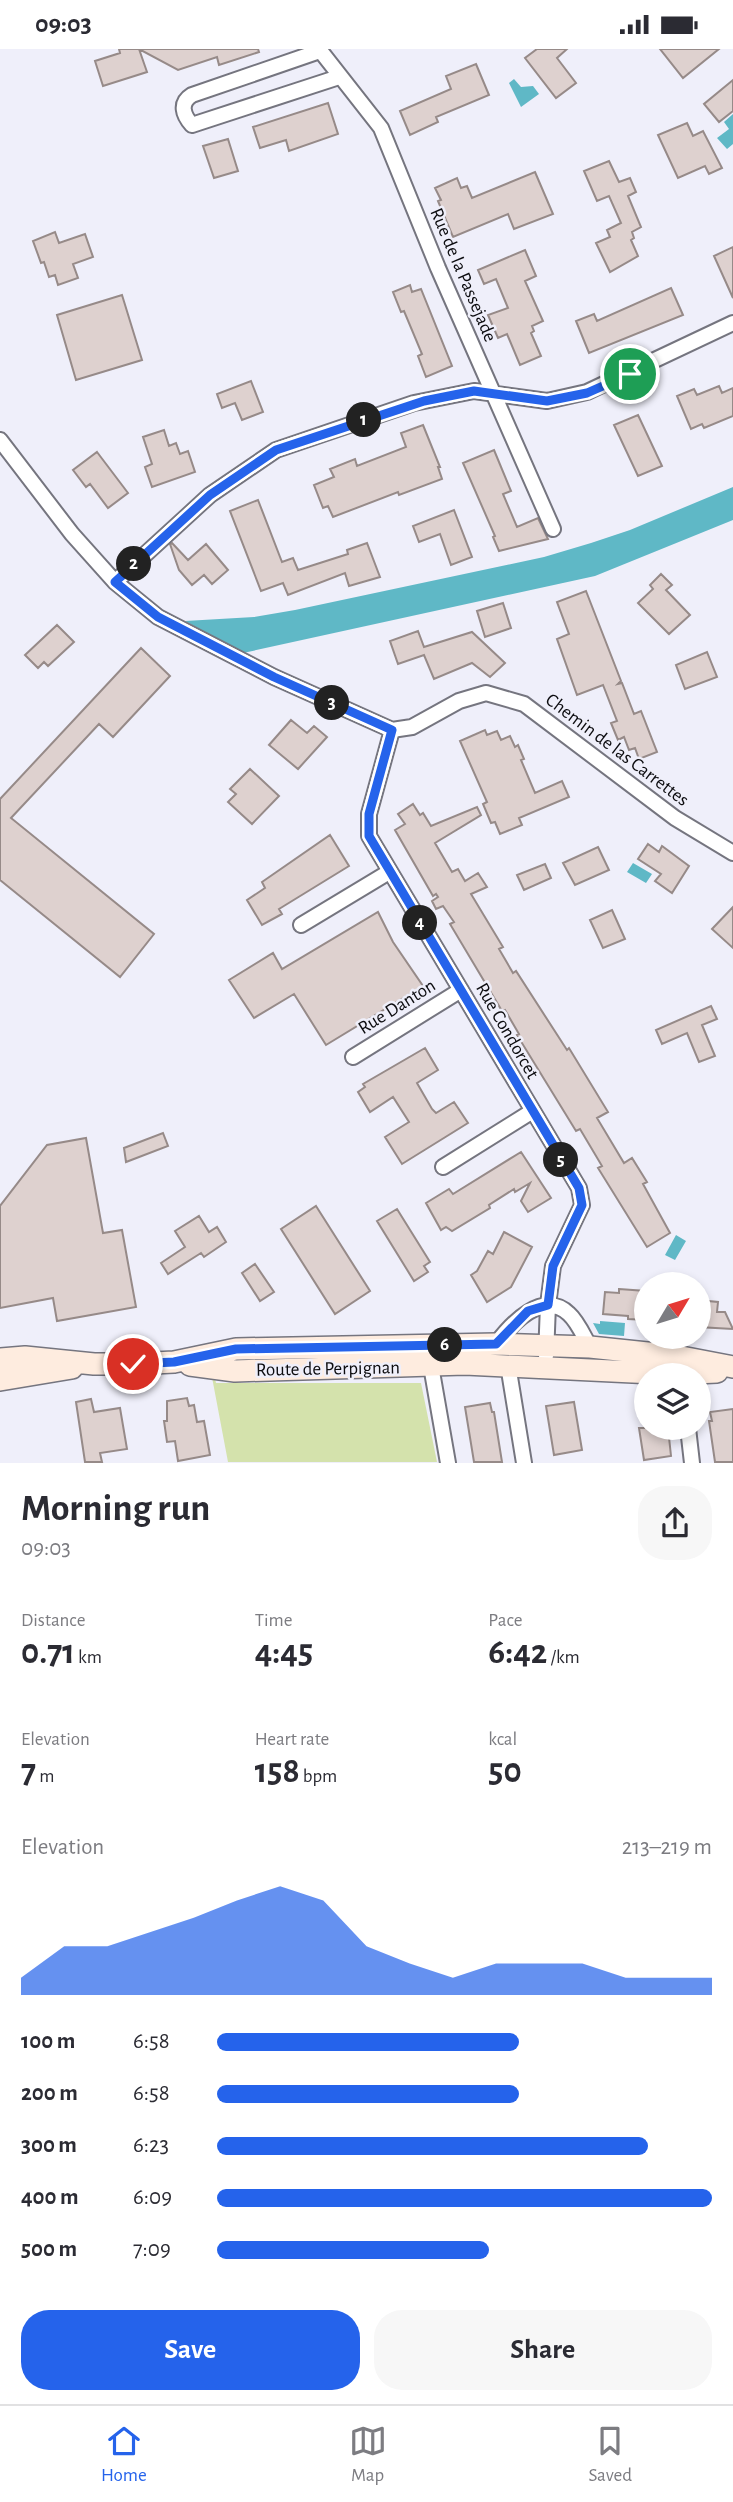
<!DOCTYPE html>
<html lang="en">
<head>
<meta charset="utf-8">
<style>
  body { margin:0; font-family:"Alegreya Sans",sans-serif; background:#f7f7f7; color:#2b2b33; height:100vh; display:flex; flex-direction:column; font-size:26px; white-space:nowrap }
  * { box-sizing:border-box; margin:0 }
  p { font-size:23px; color:#7c7c81 }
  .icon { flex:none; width:38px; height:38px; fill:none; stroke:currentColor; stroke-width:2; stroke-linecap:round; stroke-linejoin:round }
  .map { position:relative; height:1414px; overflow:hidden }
  .details { display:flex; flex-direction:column; background:#fff; flex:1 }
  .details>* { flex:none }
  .needle { width:46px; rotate:52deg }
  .controls { position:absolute; left:634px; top:1223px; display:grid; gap:14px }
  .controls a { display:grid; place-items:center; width:77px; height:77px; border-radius:50%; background:#fff; box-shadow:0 4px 10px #0003; font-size:35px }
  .pin { position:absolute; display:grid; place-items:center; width:60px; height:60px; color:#fff; margin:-30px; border:4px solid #fff; border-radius:50%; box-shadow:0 2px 7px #0007 }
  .km { position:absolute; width:35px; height:35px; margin:-18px; border-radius:50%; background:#222; color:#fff; font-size:19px; line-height:35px; text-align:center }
  .round { display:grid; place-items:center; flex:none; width:74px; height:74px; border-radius:28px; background:#f7f7f7 }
  .summary { display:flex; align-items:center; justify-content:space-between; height:119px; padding:0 21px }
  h1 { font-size:38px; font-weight:600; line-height:52px }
  .stats { display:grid; grid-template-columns:repeat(3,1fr); gap:10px; height:119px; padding:7px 21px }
  .stats div { display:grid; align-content:center }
  .stats b { font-size:35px; font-weight:600 }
  .stats small { font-size:19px; font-weight:400 }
  .stats p { font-size:19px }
  .chart { height:196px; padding:14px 21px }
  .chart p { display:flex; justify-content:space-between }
  .chart svg { width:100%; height:126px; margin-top:7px; fill:#2563eb; opacity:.7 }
  .action { display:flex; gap:14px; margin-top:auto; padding:14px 21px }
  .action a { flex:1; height:80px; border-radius:28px; background:#2563eb; color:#fff; font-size:28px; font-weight:600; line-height:80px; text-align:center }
  .action a+a { background:#f7f7f7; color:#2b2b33 }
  ul { padding:0 21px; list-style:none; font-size:23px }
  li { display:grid; grid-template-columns:112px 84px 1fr; align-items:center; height:52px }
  li i { height:18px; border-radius:9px; background:#2563eb }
  .status { display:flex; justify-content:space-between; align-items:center; height:49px; padding:0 35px; background:#fff; direction:ltr }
  .status svg { height:19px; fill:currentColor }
  .tab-bar { display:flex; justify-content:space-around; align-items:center; height:98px; border-top:2px solid #e1e1e2; background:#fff; font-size:19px; color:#7c7c81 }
  .tab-bar a { display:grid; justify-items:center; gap:4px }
  .tab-bar .current { color:#2563eb }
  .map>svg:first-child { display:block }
</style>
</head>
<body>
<div class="status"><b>09:03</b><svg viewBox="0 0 49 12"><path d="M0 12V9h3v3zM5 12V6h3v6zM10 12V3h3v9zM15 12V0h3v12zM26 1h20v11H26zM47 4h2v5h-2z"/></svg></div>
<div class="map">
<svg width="733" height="1414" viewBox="0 0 733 1414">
  <rect width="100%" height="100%" fill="#efeffa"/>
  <path fill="#d4e2ac" d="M 213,1321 L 216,1334 L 421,1334 L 437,1413 L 228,1413 L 211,1323 Z"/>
  <path fill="#5fb8c6" d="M 514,30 L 521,38 L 533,37 L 539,45 L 521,58 L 509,34 Z
    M 733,65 L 733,95 L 727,100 L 717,89 L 729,80 L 724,73 Z
    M 733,438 L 733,471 L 595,527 L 243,604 L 185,572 L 254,568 L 295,561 L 544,508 L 591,494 L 630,481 Z
    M 633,814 L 652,825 L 646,834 L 627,823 Z
    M 676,1186 L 686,1192 L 675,1211 L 665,1206 Z
    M 600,1272 L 625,1274 L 624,1287 L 599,1285 L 593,1274 L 600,1275 Z"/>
  <path fill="#ded1cf" stroke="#968a88" stroke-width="2" d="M 119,0 L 139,0 L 147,23 L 103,37 L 95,12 L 120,4 Z
    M 139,0 L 258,0 L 259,3 L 219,16 L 217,8 L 178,21 Z
    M 537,0 L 567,0 L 557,9 L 576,34 L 556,49 L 525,9 Z
    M 660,0 L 719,0 L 683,29 Z
    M 476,15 L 489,46 L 436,68 L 438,73 L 410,86 L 400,62 L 451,40 L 446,27 Z
    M 733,31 L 733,62 L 719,73 L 704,55 Z
    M 328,54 L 338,85 L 289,102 L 286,91 L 260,99 L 253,78 Z
    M 687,74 L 693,87 L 703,82 L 722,119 L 709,125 L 705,117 L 678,129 L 658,86 Z
    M 228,90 L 238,122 L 214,129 L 203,97 Z
    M 609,112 L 619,133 L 630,129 L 636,143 L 628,147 L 641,178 L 632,183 L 634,189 L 631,191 L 638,207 L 610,223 L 596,194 L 610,188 L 607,181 L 621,174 L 609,147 L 597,152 L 584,122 Z
    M 535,123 L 553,165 L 514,180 L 508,165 L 453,188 L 438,152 L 441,151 L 435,139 L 457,129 L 461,139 L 467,137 L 472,149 Z
    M 55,183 L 59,194 L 85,185 L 93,208 L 73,215 L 78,229 L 58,236 L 55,226 L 49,228 L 44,213 L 41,214 L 33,192 Z
    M 733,198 L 733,249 L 714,207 Z
    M 525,201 L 536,227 L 525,232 L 543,272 L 532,277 L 534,282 L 531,284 L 541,307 L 520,316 L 507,285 L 498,289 L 488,266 L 508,259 L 496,230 L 484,235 L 478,221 Z
    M 410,236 L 412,243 L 421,240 L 452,317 L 426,328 L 418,307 L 422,305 L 404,262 L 401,263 L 393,243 Z
    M 671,239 L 683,266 L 589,304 L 576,272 L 594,265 L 597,272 Z
    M 122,246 L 142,311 L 76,331 L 57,266 Z
    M 251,332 L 263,363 L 242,371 L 235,354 L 222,359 L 217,345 Z
    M 719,337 L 722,344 L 733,339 L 733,367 L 704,379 L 702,375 L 691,380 L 677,347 L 694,340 L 697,346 Z
    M 638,366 L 662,417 L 638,427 L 614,376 Z
    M 423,376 L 440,418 L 438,418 L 442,430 L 399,446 L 398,443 L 333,468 L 328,457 L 323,459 L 314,436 L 334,428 L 330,420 L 355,410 L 357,417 L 406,398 L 401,384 Z
    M 164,381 L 169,397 L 176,394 L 180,405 L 188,402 L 195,423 L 152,438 L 145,418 L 152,415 L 143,388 Z
    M 494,401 L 511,442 L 503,445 L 517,478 L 538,469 L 548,490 L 499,502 L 493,488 L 495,487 L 463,414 Z
    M 97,403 L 128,444 L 108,459 L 90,435 L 86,438 L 73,421 Z
    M 258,451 L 282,513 L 293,509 L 298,521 L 348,505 L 347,501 L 367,494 L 380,528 L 349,537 L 345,524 L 288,546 L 283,534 L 261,542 L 230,462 Z
    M 454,461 L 472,508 L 451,516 L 440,485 L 419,493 L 413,477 Z
    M 172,494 L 188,511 L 206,495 L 228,521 L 212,535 L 204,526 L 192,536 L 179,521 L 170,495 Z
    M 661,525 L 672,536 L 666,541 L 690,566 L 669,585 L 638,554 L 653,540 L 650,536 Z
    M 586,542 L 621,632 L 618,635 L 622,634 L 634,665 L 641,662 L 657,703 L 639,710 L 635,699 L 629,701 L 624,688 L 618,691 L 611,674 L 617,672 L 603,636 L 577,646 L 557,590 L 569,585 L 557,553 Z
    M 503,554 L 511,579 L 485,588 L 477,562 Z
    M 57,576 L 74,593 L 48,617 L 44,613 L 38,619 L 25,606 Z
    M 418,582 L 424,598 L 472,583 L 505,614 L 490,628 L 472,614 L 434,630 L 424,606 L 398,615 L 390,592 Z
    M 141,599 L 170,627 L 113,688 L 99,675 L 11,769 L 154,885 L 120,928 L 0,831 L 0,750 Z
    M 707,603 L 717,628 L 685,640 L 676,616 Z
    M 291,671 L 307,684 L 314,677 L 327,688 L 298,720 L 269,696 Z
    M 485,681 L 487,686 L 497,682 L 501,691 L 510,687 L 515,698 L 518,696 L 524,710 L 521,711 L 535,744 L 562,732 L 569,748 L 519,769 L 522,776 L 500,785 L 495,773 L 491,774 L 483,755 L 487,753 L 460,692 Z
    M 250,720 L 279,747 L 252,775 L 228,753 L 236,745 L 230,740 Z
    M 413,755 L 420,766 L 423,764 L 431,777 L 477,758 L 481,766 L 435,794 L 452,823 L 458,820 L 465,832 L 478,824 L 487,838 L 471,845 L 503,898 L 499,900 L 513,924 L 516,922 L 567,1001 L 569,999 L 608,1063 L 597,1069 L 624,1114 L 632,1109 L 647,1133 L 643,1135 L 670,1184 L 647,1198 L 598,1119 L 602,1117 L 580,1080 L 576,1082 L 517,986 L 519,985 L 505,961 L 502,962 L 450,875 L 454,873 L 443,857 L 436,860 L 432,852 L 438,848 L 436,845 L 433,847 L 395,781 L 405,775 L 398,765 Z
    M 330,786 L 349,817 L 279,860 L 282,865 L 262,876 L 247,851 L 265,839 L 262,833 Z
    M 648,795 L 659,803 L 662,797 L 689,817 L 672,844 L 655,832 L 661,825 L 638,810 Z
    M 598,798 L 609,821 L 575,836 L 563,814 Z
    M 545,815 L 551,829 L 524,841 L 517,826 Z
    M 733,858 L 733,899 L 712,880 Z
    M 612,861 L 625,890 L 603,899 L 590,871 Z
    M 378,863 L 393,893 L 423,937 L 326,996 L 294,945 L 254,969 L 229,931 L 273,904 L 282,920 Z
    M 711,957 L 717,970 L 702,976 L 715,1007 L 699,1013 L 687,984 L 662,995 L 656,981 Z
    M 425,999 L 438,1021 L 417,1034 L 432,1060 L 436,1064 L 454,1053 L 468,1074 L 402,1115 L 385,1088 L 409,1073 L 393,1048 L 370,1063 L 358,1043 L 365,1038 L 363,1035 Z
    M 163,1084 L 168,1097 L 126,1113 L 124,1099 Z
    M 86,1089 L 103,1184 L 122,1181 L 136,1258 L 57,1272 L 53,1249 L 0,1259 L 0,1157 L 47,1096 Z
    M 521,1103 L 551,1149 L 528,1163 L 521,1152 L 530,1134 L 515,1143 L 514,1140 L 489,1156 L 490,1159 L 452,1182 L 446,1178 L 441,1181 L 426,1154 L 449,1140 L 453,1145 Z
    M 316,1157 L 370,1242 L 335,1265 L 281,1180 Z
    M 397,1160 L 430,1213 L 424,1217 L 428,1223 L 414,1232 L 377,1172 Z
    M 199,1167 L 209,1183 L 217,1178 L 226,1193 L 204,1208 L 201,1204 L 168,1225 L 161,1214 L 185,1198 L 175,1182 Z
    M 504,1183 L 532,1198 L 511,1238 L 487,1253 L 471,1226 L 477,1222 L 488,1202 L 493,1205 Z
    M 255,1215 L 274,1243 L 260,1252 L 242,1224 Z
    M 619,1240 L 646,1242 L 646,1271 L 628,1270 L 628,1267 L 603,1265 L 605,1243 L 619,1244 Z
    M 698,1251 L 718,1253 L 717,1263 L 725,1263 L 733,1280 L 698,1278 Z
    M 187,1349 L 189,1357 L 194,1356 L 197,1373 L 204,1372 L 210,1406 L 178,1412 L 175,1392 L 167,1393 L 164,1372 L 167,1372 L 167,1352 Z
    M 91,1350 L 94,1363 L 120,1359 L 127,1400 L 100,1404 L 102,1413 L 85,1413 L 76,1353 Z
    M 574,1353 L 582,1401 L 554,1406 L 546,1357 Z
    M 490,1354 L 492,1363 L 494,1363 L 502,1413 L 474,1413 L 465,1358 Z
    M 733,1360 L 733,1413 L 715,1413 L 709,1372 L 712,1372 L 710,1363 Z
    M 639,1379 L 668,1379 L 671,1407 L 644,1411 Z"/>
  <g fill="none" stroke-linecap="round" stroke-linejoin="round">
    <defs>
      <path id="minor" d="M 319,0 L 381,79 L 438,219 L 553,480
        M 320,2 L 192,46 C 179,54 183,66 192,76 L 198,74 L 339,28
        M 0,391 L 72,485 L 115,533 L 158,568 L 274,628 L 392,681 L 412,678 L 459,652 L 486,644 L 524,655 L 675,769 L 733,804
        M 115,533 L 210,446 L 276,401 L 414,354 L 474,342 L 547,352 L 587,343 L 733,274
        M 392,681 L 369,765 L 369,787 L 579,1139 L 582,1156 L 553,1217 L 548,1256 L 546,1307
        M 301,876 L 389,823
        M 353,1008 L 461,941
        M 443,1118 L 531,1063
        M 496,1295 C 511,1275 543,1240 569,1265 C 578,1273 584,1288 590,1298
        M 508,1316 L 524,1414
        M 431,1317 L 448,1414
        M 688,1379 L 692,1414"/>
      <path id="secondary" d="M 0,1310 L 25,1308 L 94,1315 L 133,1315 L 174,1313 L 236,1300 L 496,1295 L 590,1298 L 676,1307 L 733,1318
        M 190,1316 L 235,1322 L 465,1315 L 674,1325 L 717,1323
        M 0,1331 L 72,1319"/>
    </defs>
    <use href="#minor" stroke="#75757f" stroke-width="18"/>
    <use href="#secondary" stroke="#75757f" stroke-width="24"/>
    <use href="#minor" stroke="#fff" stroke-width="14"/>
    <use href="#secondary" stroke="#feecdf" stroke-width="21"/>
  </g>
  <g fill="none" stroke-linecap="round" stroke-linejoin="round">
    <defs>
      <path id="route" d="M 133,1315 L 174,1313 L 236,1300 L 496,1295 L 528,1262 L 548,1256 L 553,1217 L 582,1156 L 579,1139 L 369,787 L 369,765 L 392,681 L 274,628 L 158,568 L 115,533 L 210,446 L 276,401 L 424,352 L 474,342 L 547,352 L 587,344 L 630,325"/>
    </defs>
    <use href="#route" stroke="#fff" stroke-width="14"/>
    <use href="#route" stroke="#2563eb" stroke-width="9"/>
  </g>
  <g text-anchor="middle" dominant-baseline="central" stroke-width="5" stroke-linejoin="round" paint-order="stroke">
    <g font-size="19" fill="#0c0c0f" stroke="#efeffa">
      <text transform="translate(463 226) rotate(67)">Rue de la Passejade</text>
      <text transform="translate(617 701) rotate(37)">Chemin de las Carrettes</text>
      <text transform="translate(397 958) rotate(-32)">Rue Danton</text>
      <text transform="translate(507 982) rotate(60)">Rue Condorcet</text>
      <text transform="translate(328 1320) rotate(-1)">Route de Perpignan</text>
    </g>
  </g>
</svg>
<div class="controls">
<a><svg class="needle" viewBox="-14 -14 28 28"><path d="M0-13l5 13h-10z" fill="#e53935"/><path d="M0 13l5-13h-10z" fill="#7c7c81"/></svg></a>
<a><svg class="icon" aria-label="layers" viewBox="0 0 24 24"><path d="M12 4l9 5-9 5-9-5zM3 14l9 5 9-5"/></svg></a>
</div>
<div class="pin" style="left:630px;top:325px;background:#1e9e55"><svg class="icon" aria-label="arrive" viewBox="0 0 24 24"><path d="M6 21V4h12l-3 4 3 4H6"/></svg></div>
<div class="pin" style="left:133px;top:1315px;background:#d93025"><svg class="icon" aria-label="check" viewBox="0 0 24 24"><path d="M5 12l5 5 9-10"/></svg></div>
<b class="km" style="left:364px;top:371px">1</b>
<b class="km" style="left:134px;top:515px">2</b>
<b class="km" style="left:332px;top:654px">3</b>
<b class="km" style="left:420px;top:874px">4</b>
<b class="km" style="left:561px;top:1111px">5</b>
<b class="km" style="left:445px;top:1296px">6</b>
</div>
<section class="details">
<div class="summary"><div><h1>Morning run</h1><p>09:03</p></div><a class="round"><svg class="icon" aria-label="share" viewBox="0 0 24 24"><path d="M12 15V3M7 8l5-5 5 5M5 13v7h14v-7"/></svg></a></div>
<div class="stats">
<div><p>Distance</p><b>0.71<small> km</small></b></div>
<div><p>Time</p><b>4:45</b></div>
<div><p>Pace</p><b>6:42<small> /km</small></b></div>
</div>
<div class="stats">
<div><p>Elevation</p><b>7<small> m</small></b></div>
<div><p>Heart rate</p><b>158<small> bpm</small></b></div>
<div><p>kcal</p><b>50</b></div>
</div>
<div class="chart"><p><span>Elevation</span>213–219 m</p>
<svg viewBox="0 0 160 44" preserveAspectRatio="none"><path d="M0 44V38L10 27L20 27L30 22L40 17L50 11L60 6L70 11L80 27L90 33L100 38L110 33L120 33L130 33L140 38L150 38L160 38V44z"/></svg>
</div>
<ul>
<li><b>100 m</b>6:58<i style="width:61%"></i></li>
<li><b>200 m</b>6:58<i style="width:61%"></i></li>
<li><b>300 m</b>6:23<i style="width:87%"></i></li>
<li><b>400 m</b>6:09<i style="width:100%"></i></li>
<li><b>500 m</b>7:09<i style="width:55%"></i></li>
</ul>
<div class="action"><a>Save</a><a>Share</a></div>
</section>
<nav class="tab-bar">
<a class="current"><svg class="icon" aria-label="home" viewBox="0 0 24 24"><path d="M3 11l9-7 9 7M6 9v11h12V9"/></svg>Home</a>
<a><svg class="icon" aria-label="map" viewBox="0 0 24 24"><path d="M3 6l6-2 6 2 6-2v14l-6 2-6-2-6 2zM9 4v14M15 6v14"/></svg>Map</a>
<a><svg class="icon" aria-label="saved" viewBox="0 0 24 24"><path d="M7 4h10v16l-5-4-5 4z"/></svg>Saved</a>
</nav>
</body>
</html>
